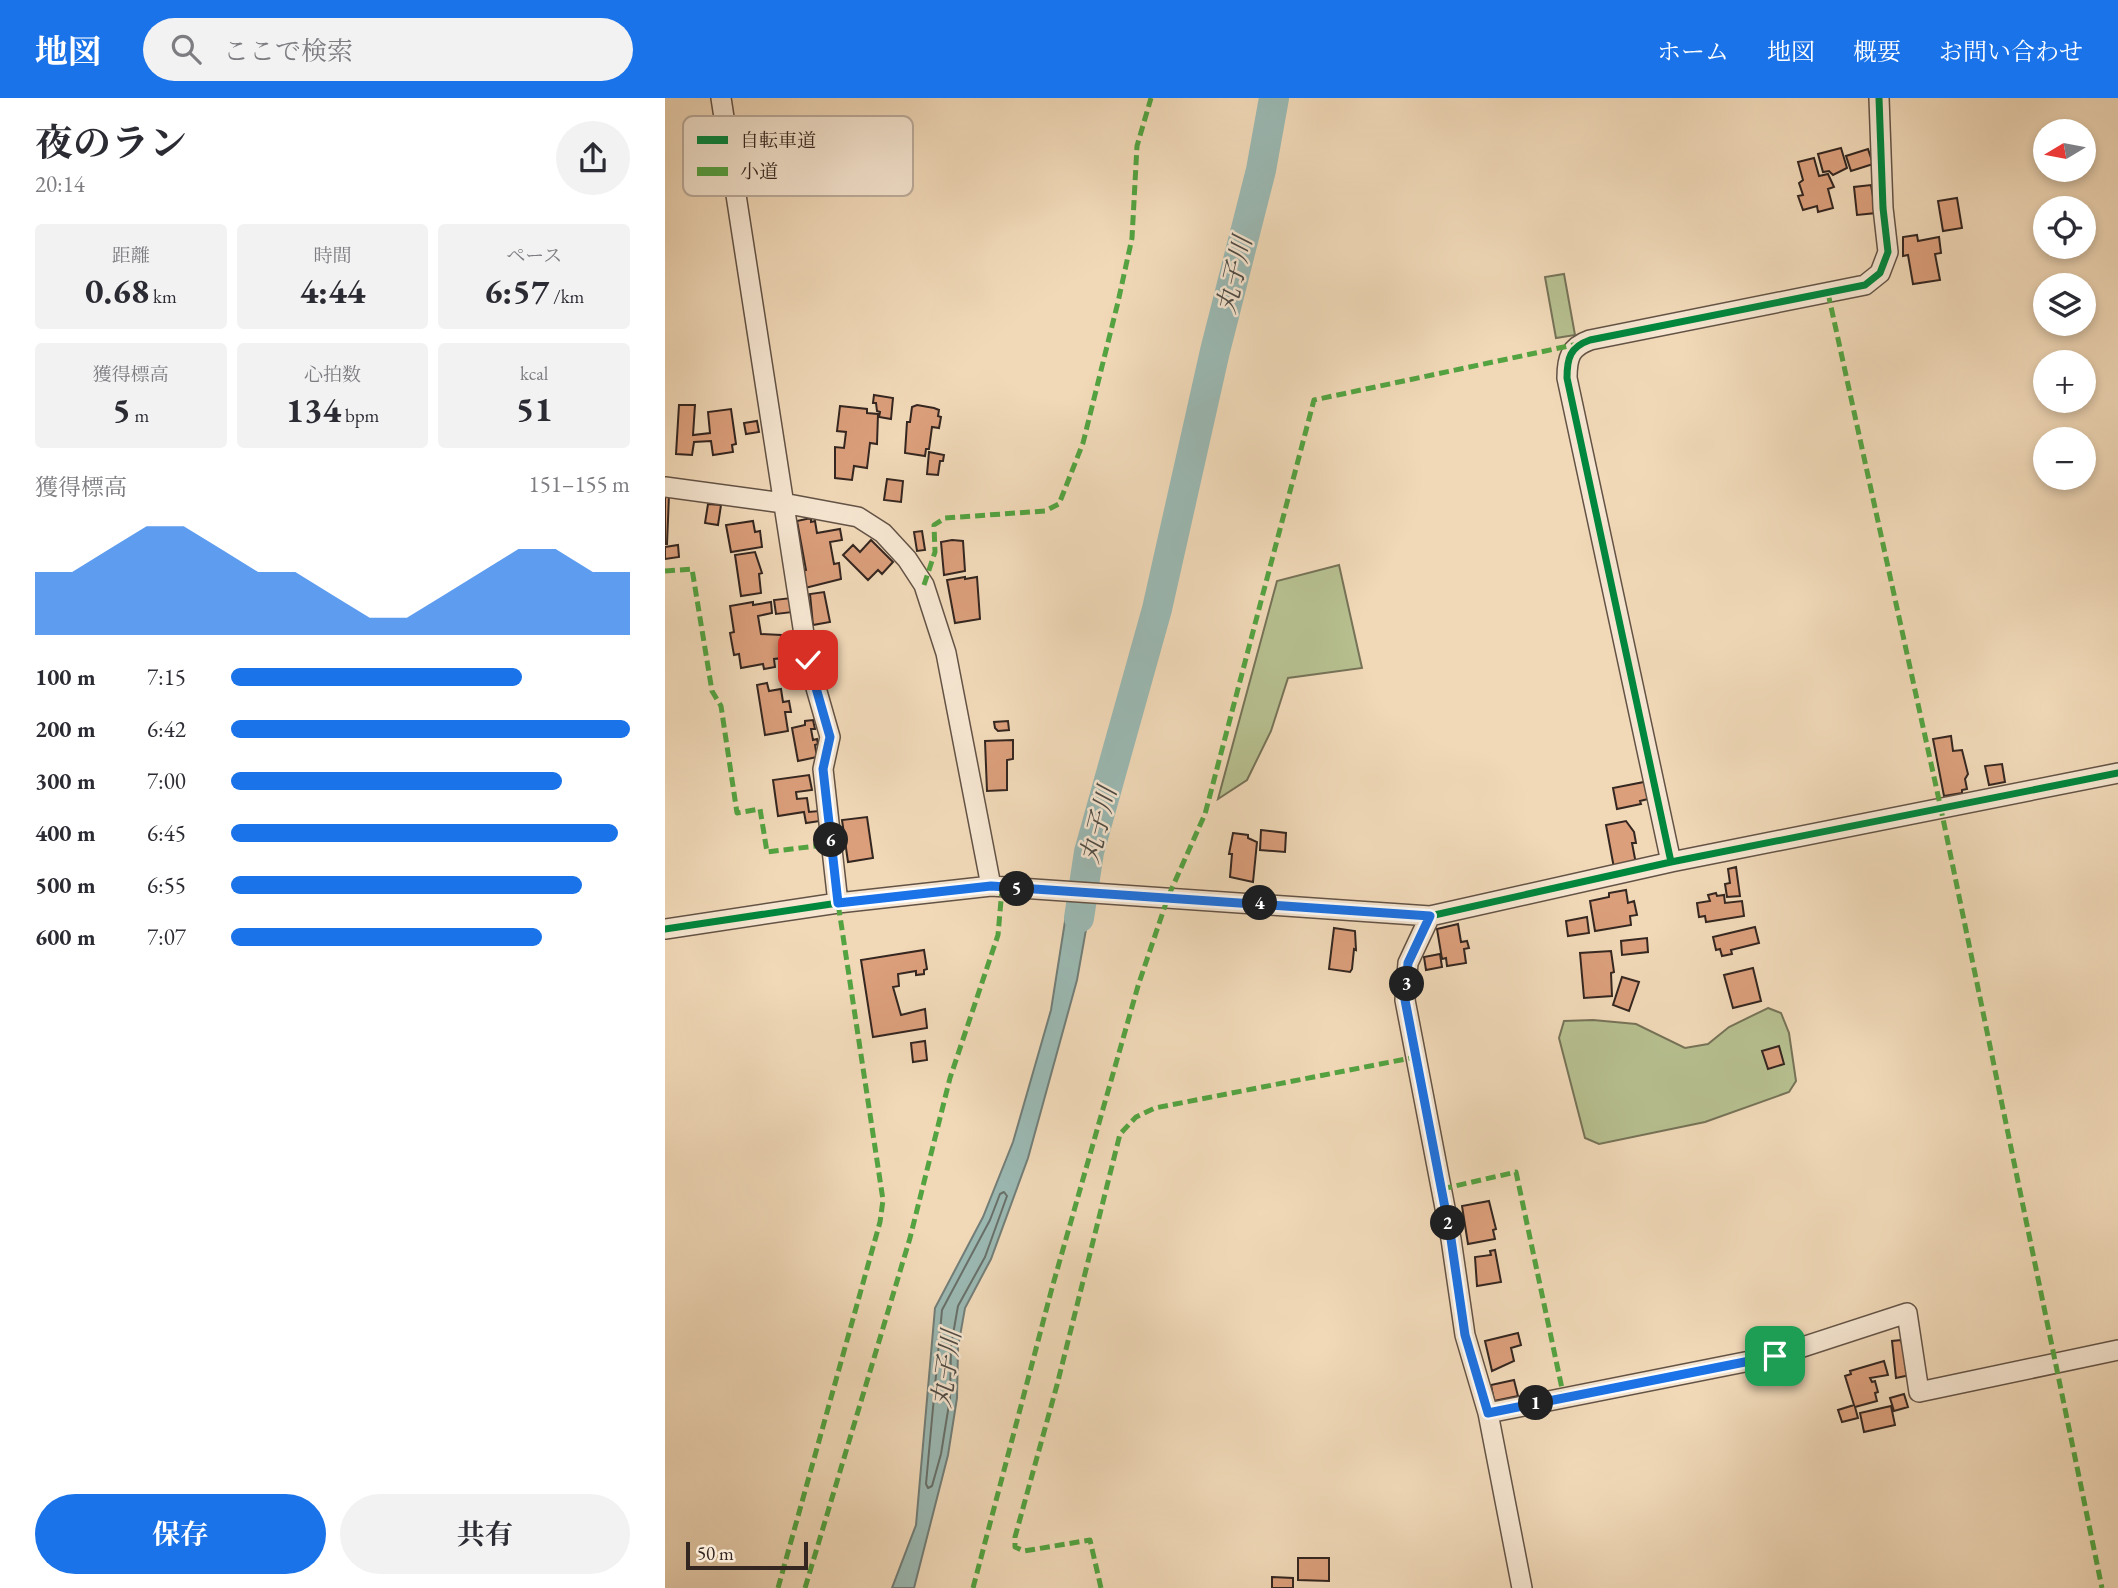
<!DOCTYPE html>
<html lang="ja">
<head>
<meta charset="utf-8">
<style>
  body { margin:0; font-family:"EB Garamond","Noto Serif JP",serif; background:#f2f2f3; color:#2b2b33; height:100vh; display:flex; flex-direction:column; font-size:26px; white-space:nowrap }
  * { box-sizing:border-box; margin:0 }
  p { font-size:23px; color:#7c7c81 }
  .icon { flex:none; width:38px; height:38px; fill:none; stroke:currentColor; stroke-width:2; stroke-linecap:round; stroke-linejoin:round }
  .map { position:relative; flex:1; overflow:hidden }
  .panel { display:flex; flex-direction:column; background:#fff; width:665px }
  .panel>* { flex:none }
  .needle { width:46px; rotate:260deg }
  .buttons { position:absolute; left:1368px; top:21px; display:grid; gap:14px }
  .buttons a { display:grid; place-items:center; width:63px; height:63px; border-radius:50%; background:#fff; box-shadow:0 4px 10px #0003; font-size:35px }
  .scale { position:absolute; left:21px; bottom:18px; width:122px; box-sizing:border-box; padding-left:7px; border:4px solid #342620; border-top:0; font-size:19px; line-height:24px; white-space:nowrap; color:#342620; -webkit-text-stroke:5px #f6e6d1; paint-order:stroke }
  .pin { position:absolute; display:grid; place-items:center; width:60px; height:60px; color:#fff; margin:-30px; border-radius:14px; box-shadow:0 4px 10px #0006 }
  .km { position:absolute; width:35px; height:35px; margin:-18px; border-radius:50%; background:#222; color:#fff; font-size:19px; line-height:35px; text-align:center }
  .round { display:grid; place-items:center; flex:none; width:74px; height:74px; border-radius:37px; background:#f2f2f3 }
  .headline { display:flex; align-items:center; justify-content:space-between; height:119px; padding:0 35px }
  h1 { font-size:38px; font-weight:700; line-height:52px }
  .figures { display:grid; grid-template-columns:repeat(3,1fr); gap:10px; height:119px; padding:7px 35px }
  .figures div { display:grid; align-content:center; border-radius:7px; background:#f2f2f3; text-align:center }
  .figures b { font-size:35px; font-weight:700 }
  .figures small { font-size:19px; font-weight:400 }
  .figures p { font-size:19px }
  .chart { height:196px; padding:14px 35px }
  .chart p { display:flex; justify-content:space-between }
  .chart svg { width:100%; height:126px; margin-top:7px; fill:#1a73e8; opacity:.7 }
  .button { display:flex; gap:14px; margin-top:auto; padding:14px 35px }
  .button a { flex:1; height:80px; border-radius:42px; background:#1a73e8; color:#fff; font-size:28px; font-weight:700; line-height:80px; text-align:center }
  .button a+a { background:#f2f2f3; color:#2b2b33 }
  ul { padding:0 35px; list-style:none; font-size:23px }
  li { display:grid; grid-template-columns:112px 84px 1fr; align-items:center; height:52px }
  li i { height:18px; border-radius:9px; background:#1a73e8 }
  header { display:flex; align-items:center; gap:42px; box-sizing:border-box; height:98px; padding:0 35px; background:#1a73e8; color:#fff }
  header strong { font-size:33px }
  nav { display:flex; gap:38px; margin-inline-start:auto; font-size:24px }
  .search { width:490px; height:63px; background:#f2f2f3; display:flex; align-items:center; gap:18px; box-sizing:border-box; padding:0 24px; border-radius:38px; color:#7c7c81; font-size:26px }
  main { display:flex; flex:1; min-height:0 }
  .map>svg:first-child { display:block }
</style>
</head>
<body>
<header>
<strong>地図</strong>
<div class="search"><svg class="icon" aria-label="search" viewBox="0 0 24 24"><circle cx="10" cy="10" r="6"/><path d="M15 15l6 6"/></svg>ここで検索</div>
<nav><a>ホーム</a><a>地図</a><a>概要</a><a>お問い合わせ</a></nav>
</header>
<main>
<section class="panel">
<div class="headline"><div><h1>夜のラン</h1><p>20:14</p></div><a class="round"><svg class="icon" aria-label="share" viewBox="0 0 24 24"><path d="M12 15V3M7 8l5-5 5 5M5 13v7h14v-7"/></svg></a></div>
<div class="figures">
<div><p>距離</p><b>0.68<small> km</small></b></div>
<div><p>時間</p><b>4:44</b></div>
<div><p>ペース</p><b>6:57<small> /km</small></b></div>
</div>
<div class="figures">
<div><p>獲得標高</p><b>5<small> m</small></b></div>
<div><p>心拍数</p><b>134<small> bpm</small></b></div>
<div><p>kcal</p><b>51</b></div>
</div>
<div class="chart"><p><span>獲得標高</span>151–155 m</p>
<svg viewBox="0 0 160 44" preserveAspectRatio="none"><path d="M0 44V22L10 22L20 14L30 6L40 6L50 14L60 22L70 22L80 30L90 38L100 38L110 30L120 22L130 14L140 14L150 22L160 22V44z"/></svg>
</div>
<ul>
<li><b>100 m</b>7:15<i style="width:73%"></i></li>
<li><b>200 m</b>6:42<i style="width:100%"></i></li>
<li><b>300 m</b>7:00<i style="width:83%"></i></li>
<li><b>400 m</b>6:45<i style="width:97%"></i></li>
<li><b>500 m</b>6:55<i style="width:88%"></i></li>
<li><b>600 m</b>7:07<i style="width:78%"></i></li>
</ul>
<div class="button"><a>保存</a><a>共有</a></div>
</section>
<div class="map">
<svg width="1453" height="1490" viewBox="0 0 1453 1490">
  <rect width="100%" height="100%" fill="#f1d9b8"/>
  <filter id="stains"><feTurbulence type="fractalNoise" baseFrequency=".00286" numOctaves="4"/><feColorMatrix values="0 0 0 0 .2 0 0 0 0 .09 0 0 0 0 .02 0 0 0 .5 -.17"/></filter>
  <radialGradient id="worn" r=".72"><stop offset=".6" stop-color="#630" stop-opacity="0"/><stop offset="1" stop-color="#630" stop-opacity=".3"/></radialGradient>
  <path fill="#b7c090" stroke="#767358" stroke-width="2" d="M 899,176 L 910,237 L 891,240 L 880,179 Z
    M 674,467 L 697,570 L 623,580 L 606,633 L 582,682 L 553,701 L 612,483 Z
    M 1103,910 L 1116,915 L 1124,935 L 1131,983 L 1124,994 L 1040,1024 L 934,1046 L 920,1040 L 894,940 L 899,923 L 928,922 L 971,926 L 1020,950 L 1043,946 L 1064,929 Z"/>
  <path fill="#9bb9b3" stroke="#727e78" stroke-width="2" d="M 407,779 L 430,781 L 412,882 L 363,1060 L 326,1161 L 300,1210 L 293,1249 L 292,1300 L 283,1357 L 249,1490 L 227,1490 L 251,1427 L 270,1210 L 318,1119 L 348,1044 L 386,912 Z"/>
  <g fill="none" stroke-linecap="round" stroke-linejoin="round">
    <path stroke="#68706a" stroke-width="2" d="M 339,1094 L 342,1098 L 320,1159 L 293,1208 L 286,1248 L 285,1300 L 276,1356 L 267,1388 L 263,1390 L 261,1386 L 277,1212 L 325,1122 L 335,1096 Z"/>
    <path stroke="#9bb9b3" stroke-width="30" d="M 414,820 L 424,754 L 492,511 L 550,253 L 596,72 L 609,0"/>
  </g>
  <path fill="#db9f7b" stroke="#342620" stroke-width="2" d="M 1176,50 L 1182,70 L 1168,77 L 1164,73 L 1158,74 L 1153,56 Z
    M 1203,51 L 1208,66 L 1186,73 L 1181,58 Z
    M 1149,60 L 1154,78 L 1163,76 L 1169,89 L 1163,91 L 1168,110 L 1153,114 L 1152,108 L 1138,112 L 1133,98 L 1138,97 L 1134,85 L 1138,82 L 1133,64 Z
    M 1206,87 L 1211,115 L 1192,117 L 1189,89 Z
    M 1292,100 L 1297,130 L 1278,133 L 1273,103 Z
    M 1252,137 L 1253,143 L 1274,139 L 1276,155 L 1270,156 L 1275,182 L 1248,186 L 1243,157 L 1238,158 L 1238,139 Z
    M 209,297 L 228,300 L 226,321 L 214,319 L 215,314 L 212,313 L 211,305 L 208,305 Z
    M 14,307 L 30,307 L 28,337 L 45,335 L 43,314 L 66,311 L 71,346 L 67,347 L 68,354 L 48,357 L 46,343 L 29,344 L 27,357 L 11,356 Z
    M 252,307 L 269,310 L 274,312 L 273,318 L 276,319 L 274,330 L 267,329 L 264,351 L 261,351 L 260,358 L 240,355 L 242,324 L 245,324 L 247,309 Z
    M 175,308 L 202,311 L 202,315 L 213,316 L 212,346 L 205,345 L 202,370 L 189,368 L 187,382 L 170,380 L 170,349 L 179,350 L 181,334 L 172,333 Z
    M 92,323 L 94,334 L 81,336 L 79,325 Z
    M 264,354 L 279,357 L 278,363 L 275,363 L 273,377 L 262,376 Z
    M 222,381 L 238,383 L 236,404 L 219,402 Z
    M 0,397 L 4,397 L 2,446 L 0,446 Z
    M 43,406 L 56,407 L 53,427 L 40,425 Z
    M 146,420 L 146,424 L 150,423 L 152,435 L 175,431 L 177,442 L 165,444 L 169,466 L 174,465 L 176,481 L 140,490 L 137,473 L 141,472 L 132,423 Z
    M 88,423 L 90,434 L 95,433 L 97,449 L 66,454 L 61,427 Z
    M 257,433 L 260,452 L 252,453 L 249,434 Z
    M 206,442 L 228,464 L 217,476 L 213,472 L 203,482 L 178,457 L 188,447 L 195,454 Z
    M 287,442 L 298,443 L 300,473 L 279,477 L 276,444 Z
    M 13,447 L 14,459 L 0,461 L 0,449 Z
    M 90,454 L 97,475 L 94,476 L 96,495 L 76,498 L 70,457 Z
    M 300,479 L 300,481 L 312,479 L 315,521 L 290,525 L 282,482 Z
    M 159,494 L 165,524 L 148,527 L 145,496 Z
    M 126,500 L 128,514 L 111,516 L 109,502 Z
    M 88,504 L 88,507 L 106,504 L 107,515 L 93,518 L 96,536 L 116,537 L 119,560 L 109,561 L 110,569 L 99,571 L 98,566 L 76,570 L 74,556 L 69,557 L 65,535 L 69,534 L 65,508 Z
    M 136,575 L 138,586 L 124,589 L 122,578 Z
    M 102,585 L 104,593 L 116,591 L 118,604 L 124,603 L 126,614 L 120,614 L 123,633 L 100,637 L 92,587 Z
    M 148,622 L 150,631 L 146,631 L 148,642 L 152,641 L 153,646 L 150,647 L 152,659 L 133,663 L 127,630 L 140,627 L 140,623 Z
    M 343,623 L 344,632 L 333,633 L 330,630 L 329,624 Z
    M 1286,638 L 1288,653 L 1297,652 L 1303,676 L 1300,681 L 1302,691 L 1297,692 L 1297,695 L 1279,698 L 1268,641 Z
    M 348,642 L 348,661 L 342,662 L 342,692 L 322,693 L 320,643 Z
    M 1337,666 L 1340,684 L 1324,687 L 1320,668 Z
    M 144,677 L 147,692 L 131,694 L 132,701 L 142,700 L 144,714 L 154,713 L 155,723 L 141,725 L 139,714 L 113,718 L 108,682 Z
    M 979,684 L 983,701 L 975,703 L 976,706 L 952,711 L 948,690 Z
    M 202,719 L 208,760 L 183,764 L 177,722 Z
    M 961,723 L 969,734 L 971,745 L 967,745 L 971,766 L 949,770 L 941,727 Z
    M 596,732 L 621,735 L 620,754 L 595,752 Z
    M 568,735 L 583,737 L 583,740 L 592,744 L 588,784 L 565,779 L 567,756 L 564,756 Z
    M 1071,769 L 1075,798 L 1062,799 L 1060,786 L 1065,785 L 1063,771 Z
    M 961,792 L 963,805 L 969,803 L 972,817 L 965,818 L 966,827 L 930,833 L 925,803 L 944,799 L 944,795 Z
    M 1051,795 L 1052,798 L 1059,797 L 1060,805 L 1077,803 L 1079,818 L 1041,824 L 1040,818 L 1034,819 L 1032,805 L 1045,803 L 1043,797 Z
    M 922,819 L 924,835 L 903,838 L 901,823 Z
    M 793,826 L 796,844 L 802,843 L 804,850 L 799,851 L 801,865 L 782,868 L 781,860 L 777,861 L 772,831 Z
    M 1090,829 L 1094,845 L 1066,852 L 1067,856 L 1057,858 L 1055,851 L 1051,852 L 1048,839 Z
    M 669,830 L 690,833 L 691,852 L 689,851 L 687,871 L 685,874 L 664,871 Z
    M 982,840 L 983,854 L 957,857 L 956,843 Z
    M 259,852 L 262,871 L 259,872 L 259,876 L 251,877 L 251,873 L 233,876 L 234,888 L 228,889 L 236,917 L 260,911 L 262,930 L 208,939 L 196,862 Z
    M 946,853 L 949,874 L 946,875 L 947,898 L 919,900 L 915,855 Z
    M 775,856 L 777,869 L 761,872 L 759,859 Z
    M 1088,870 L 1096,903 L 1068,910 L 1059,877 Z
    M 957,879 L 974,884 L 964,913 L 948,907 Z
    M 260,943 L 262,962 L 248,964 L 246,945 Z
    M 1114,948 L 1119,966 L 1103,971 L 1097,953 Z
    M 824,1103 L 831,1131 L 828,1132 L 830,1141 L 803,1146 L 797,1108 Z
    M 830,1152 L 836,1184 L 812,1188 L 810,1159 L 826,1157 L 825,1153 Z
    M 853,1235 L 856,1247 L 846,1250 L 849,1263 L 827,1273 L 820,1243 Z
    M 1236,1242 L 1245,1277 L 1231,1280 L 1227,1243 Z
    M 1219,1263 L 1223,1277 L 1205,1280 L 1207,1284 L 1210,1283 L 1213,1294 L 1210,1295 L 1212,1303 L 1190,1309 L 1193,1320 L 1177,1324 L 1173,1312 L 1189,1307 L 1180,1278 L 1186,1276 L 1185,1273 Z
    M 849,1282 L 853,1298 L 829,1303 L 826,1287 Z
    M 1239,1296 L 1243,1309 L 1229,1313 L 1225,1300 Z
    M 1226,1308 L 1230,1327 L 1199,1334 L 1195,1315 Z
    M 633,1460 L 664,1460 L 664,1483 L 633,1482 Z
    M 607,1479 L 628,1480 L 628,1490 L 607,1490 Z"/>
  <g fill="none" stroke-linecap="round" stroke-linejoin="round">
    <defs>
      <path id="minor" d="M 56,0 L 143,562 L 165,639 L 158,671 L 173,805
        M 0,389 L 118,405 L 193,419 L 218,435 L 242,461 L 259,487 L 281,555 L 326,788
        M 1006,764 L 902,280 C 902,260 905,249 925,242 L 1200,187 L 1215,175 L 1223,154 L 1218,110 L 1214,0
        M 765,818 L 743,865 L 740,902 L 786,1141 L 800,1237 L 823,1315 L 857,1490
        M 0,831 L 173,805 L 326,788 L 765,818 L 1006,764 L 1453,675
        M 823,1315 L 1110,1258 L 1242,1215 L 1254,1294 L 1453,1252"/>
    </defs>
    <use href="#minor" stroke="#635346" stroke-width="22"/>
    <use href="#minor" stroke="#f6e6d1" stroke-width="19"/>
    <path stroke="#53a341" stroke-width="5" stroke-dasharray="10 5" stroke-linecap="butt" d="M 1163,195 L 1276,711 L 1437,1490
      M 0,473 L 27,471 L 47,593 L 56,608 L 72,715 L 95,711 L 102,754 L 167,746
      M 259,487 L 270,454 L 269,427 L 280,420 L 380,413 L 394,406 L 418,345 L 453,204 L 467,140 L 472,48 L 486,0
      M 777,1091 L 851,1074 L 899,1300
      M 113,1490 L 215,1124 L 218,1102 L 173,805
      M 140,1490 L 245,1140 L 285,980 L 333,837 L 337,791
      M 308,1490 L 387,1190 L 473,888 L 503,799 L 540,716 L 649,302 L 913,246
      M 436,1490 L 425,1442 L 359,1453 L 350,1449 L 350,1439 L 392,1287 L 455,1036 L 471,1019 L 490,1010 L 751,959"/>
    <defs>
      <path id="cycleway" d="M 1006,764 L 902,280 C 902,260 905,249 925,242 L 1200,187 L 1215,175 L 1223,154 L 1218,110 L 1214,0
        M 0,831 L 173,805 L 326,788 L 765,818 L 1006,764 L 1453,675"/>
    </defs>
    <use href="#cycleway" stroke="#f6e6d1" stroke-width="11"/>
    <use href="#cycleway" stroke="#00873e" stroke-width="7"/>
  </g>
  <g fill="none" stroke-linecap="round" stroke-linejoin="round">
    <defs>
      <path id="route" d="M 143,562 L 165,639 L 158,671 L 173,805 L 326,788 L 765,818 L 743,865 L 740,902 L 786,1141 L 800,1237 L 823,1315 L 1110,1258"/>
    </defs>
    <use href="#route" stroke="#fff" stroke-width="14"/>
    <use href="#route" stroke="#1a73e8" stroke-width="9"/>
  </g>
  <g text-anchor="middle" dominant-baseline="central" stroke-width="5" stroke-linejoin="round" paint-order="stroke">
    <g font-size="26" font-style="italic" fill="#4e4b45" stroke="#f6e6d1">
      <text transform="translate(569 177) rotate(-77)">丸子川</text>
      <text transform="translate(433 727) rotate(-76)">丸子川</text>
      <text transform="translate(281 1271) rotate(-82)">丸子川</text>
    </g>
  </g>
  <rect x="18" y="18" width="230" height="80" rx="10" fill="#f6e6d1" stroke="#bcac9c" stroke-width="2"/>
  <rect x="32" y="38" width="31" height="8" fill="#00873e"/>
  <rect x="32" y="69" width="31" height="9" fill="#53a341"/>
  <g font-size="19" fill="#342620">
    <text x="75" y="49">自転車道</text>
    <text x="75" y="80">小道</text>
  </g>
  <rect width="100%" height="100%" filter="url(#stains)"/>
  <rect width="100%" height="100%" fill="url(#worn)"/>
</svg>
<div class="buttons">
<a><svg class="needle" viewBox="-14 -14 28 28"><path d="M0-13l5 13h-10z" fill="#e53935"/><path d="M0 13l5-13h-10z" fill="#7c7c81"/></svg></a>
<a><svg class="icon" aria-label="locate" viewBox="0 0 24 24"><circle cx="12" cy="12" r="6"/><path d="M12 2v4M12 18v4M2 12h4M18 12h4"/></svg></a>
<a><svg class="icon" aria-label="layers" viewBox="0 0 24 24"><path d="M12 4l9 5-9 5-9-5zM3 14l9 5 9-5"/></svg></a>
<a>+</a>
<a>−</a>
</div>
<div class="scale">50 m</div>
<div class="pin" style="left:1110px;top:1258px;background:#1e9e55"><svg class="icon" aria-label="arrive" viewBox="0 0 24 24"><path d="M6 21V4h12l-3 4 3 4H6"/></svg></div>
<div class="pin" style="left:143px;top:562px;background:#d93025"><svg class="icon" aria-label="check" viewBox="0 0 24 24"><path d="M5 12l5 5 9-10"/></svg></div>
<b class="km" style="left:871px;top:1305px">1</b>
<b class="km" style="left:783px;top:1125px">2</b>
<b class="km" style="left:742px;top:886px">3</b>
<b class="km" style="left:595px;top:805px">4</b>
<b class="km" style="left:352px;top:791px">5</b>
<b class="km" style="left:166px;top:742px">6</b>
</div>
</main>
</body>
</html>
